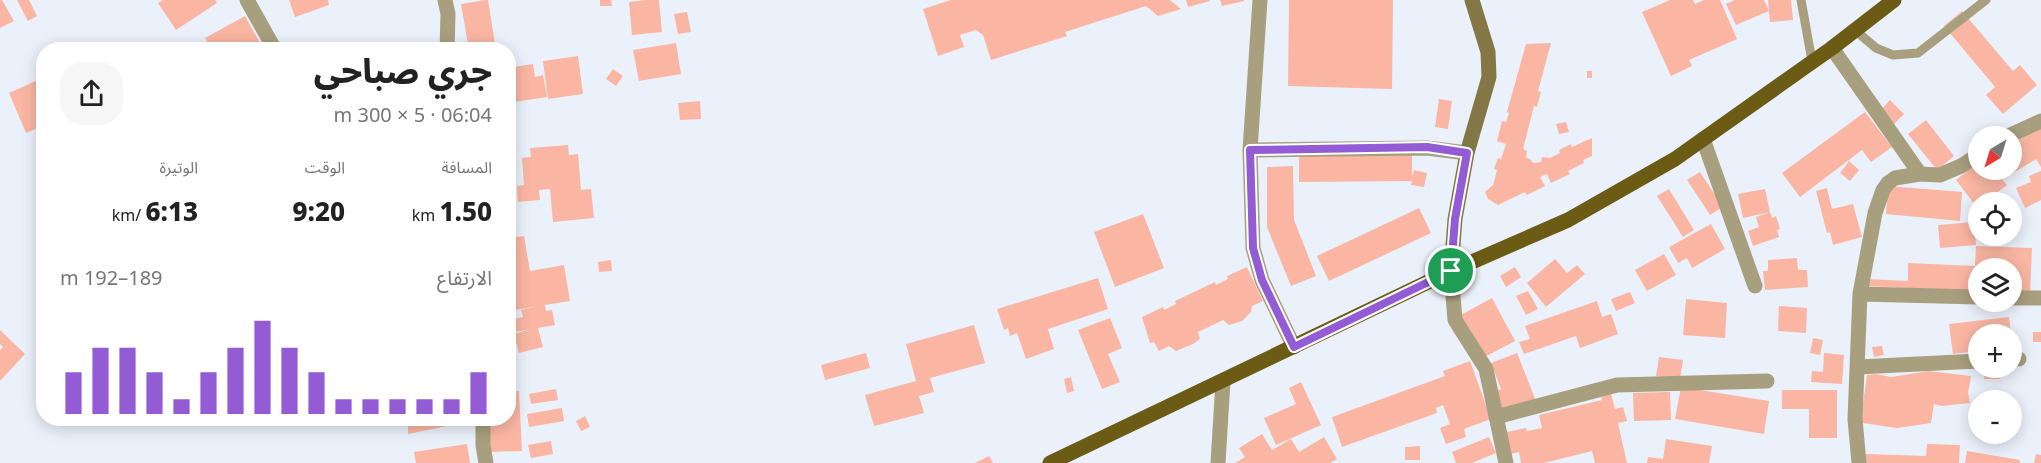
<!DOCTYPE html>
<html lang="ar">
<head>
<meta charset="utf-8">
<style>
  body { margin:0; font-family:Georgia,"Noto Sans Arabic",serif; background:#f6f6f6; color:#222; direction:rtl; height:100vh; display:flex; flex-direction:column; font-size:22px; white-space:nowrap }
  * { box-sizing:border-box; margin:0 }
  p { font-size:20px; color:#767676 }
  .icon { flex:none; width:33px; height:33px; fill:none; stroke:currentColor; stroke-width:2; stroke-linecap:round; stroke-linejoin:round }
  .map { position:relative; flex:1; overflow:hidden; direction:ltr }
  .details { position:absolute; left:36px; top:42px; width:480px; height:384px; display:flex; flex-direction:column; background:#fff; border-radius:24px; box-shadow:0 3px 15px #0003; direction:rtl }
  .details>* { flex:none }
  .needle { width:39px; rotate:218deg }
  .controls { position:absolute; left:1968px; top:126px; display:grid; gap:12px }
  .controls a { display:grid; place-items:center; width:54px; height:54px; border-radius:50%; background:#fff; box-shadow:0 3px 15px #0003; font-size:30px }
  .pin { position:absolute; display:grid; place-items:center; width:51px; height:51px; color:#fff; margin:-26px; border:3px solid #fff; border-radius:50%; box-shadow:0 2px 6px #0007 }
  .round { display:grid; place-items:center; flex:none; width:63px; height:63px; border-radius:24px; background:#f6f6f6 }
  .overview { display:flex; align-items:center; justify-content:space-between; height:102px; padding:0 24px }
  h1 { font-size:33px; font-weight:800; line-height:45px }
  .metrics { display:grid; grid-template-columns:repeat(3,1fr); gap:9px; height:102px; padding:6px 24px }
  .metrics div { display:grid; align-content:center }
  .metrics b { font-size:26px; font-weight:800 }
  .metrics small { font-size:16px; font-weight:400 }
  .metrics p { font-size:16px }
  .chart { height:168px; padding:12px 24px }
  .chart p { display:flex; justify-content:space-between }
  .chart svg { width:100%; height:108px; margin-top:6px; stroke:#935cd5; stroke-width:6 }
  .map>svg:first-child { display:block }
</style>
</head>
<body>
<div class="map">
<svg width="2041" height="463" viewBox="0 0 2041 463">
  <rect width="100%" height="100%" fill="#ebf1fb"/>
  <path fill="#fab6a3" d="M 0,0 L 2,0 L 14,21 L 0,28 Z
    M 17,0 L 29,0 L 37,16 L 28,21 Z
    M 163,0 L 215,0 L 217,3 L 176,30 L 158,3 Z
    M 289,0 L 328,0 L 329,5 L 295,17 Z
    M 486,0 L 488,0 L 496,50 L 469,50 L 461,4 Z
    M 600,0 L 611,0 L 612,6 L 600,6 Z
    M 645,0 L 659,0 L 662,32 L 632,35 L 629,2 Z
    M 951,0 L 1170,0 L 1181,9 L 1158,16 L 1146,6 L 1065,32 L 1067,36 L 991,60 L 983,35 L 976,30 L 960,35 L 964,47 L 938,56 L 923,9 Z
    M 1186,0 L 1209,0 L 1210,1 L 1188,7 Z
    M 1220,0 L 1244,0 L 1244,1 L 1222,6 Z
    M 1289,0 L 1393,0 L 1392,89 L 1288,86 Z
    M 1670,0 L 1693,0 L 1695,4 L 1704,0 L 1720,0 L 1737,39 L 1689,60 L 1692,66 L 1671,76 L 1642,12 Z
    M 1735,0 L 1764,0 L 1769,11 L 1736,25 L 1726,4 Z
    M 1768,0 L 1791,0 L 1793,20 L 1770,22 Z
    M 1962,11 L 2013,71 L 2020,65 L 2037,85 L 2003,114 L 1986,95 L 1995,87 L 1944,26 Z
    M 687,12 L 691,32 L 678,34 L 674,14 Z
    M 245,16 L 264,50 L 212,50 L 205,38 Z
    M 676,43 L 681,74 L 639,81 L 633,50 Z
    M 1551,43 L 1538,91 L 1541,92 L 1539,99 L 1537,107 L 1534,106 L 1523,149 L 1527,151 L 1526,157 L 1531,160 L 1533,163 L 1541,162 L 1542,157 L 1550,158 L 1560,153 L 1559,150 L 1571,144 L 1572,147 L 1592,138 L 1592,156 L 1583,160 L 1584,163 L 1568,171 L 1570,174 L 1551,183 L 1547,174 L 1540,177 L 1545,186 L 1527,195 L 1525,192 L 1498,205 L 1488,199 L 1485,192 L 1493,185 L 1497,170 L 1494,169 L 1498,158 L 1501,159 L 1506,144 L 1497,141 L 1502,121 L 1506,122 L 1509,113 L 1507,112 L 1526,44 Z
    M 578,56 L 583,94 L 548,99 L 543,61 Z
    M 533,64 L 535,77 L 543,75 L 547,97 L 508,103 L 508,68 Z
    M 613,69 L 623,76 L 616,86 L 606,79 Z
    M 1587,71 L 1592,71 L 1592,78 L 1587,78 Z
    M 40,79 L 44,87 L 44,125 L 26,133 L 9,93 Z
    M 1439,99 L 1452,101 L 1448,129 L 1435,127 Z
    M 1890,100 L 1904,114 L 1894,124 L 1881,110 Z
    M 700,101 L 701,119 L 680,120 L 678,103 Z
    M 1865,112 L 1892,147 L 1871,162 L 1862,150 L 1800,197 L 1782,173 Z
    M 508,113 L 514,142 L 508,143 Z
    M 1926,120 L 1954,156 L 1937,170 L 1908,134 Z
    M 1566,122 L 1569,132 L 1559,134 L 1556,124 Z
    M 2041,126 L 2041,167 L 2036,159 L 2010,175 L 2007,170 L 2012,170 L 2012,144 Z
    M 568,145 L 569,155 L 578,154 L 581,190 L 591,189 L 594,218 L 553,222 L 550,189 L 539,190 L 540,200 L 518,202 L 517,186 L 524,185 L 522,158 L 531,157 L 530,148 Z
    M 1412,154 L 1412,177 L 1414,170 L 1427,173 L 1424,187 L 1411,185 L 1412,181 L 1299,182 L 1299,155 Z
    M 1849,161 L 1859,170 L 1850,181 L 1840,173 Z
    M 1978,162 L 1978,170 L 1994,170 L 2007,185 L 1985,202 L 1978,202 L 1978,209 L 1956,180 Z
    M 1293,166 L 1294,220 L 1316,276 L 1291,286 L 1267,227 L 1267,167 Z
    M 2041,171 L 2041,200 L 2025,208 L 2016,188 L 2031,182 L 2029,176 Z
    M 1700,172 L 1723,207 L 1710,215 L 1687,180 Z
    M 1888,186 L 1962,192 L 1960,221 L 1886,214 Z
    M 1827,188 L 1832,209 L 1853,204 L 1862,237 L 1833,245 L 1830,232 L 1827,233 L 1816,191 Z
    M 1669,189 L 1694,230 L 1683,237 L 1657,196 Z
    M 1765,189 L 1770,212 L 1743,218 L 1738,194 Z
    M 1419,208 L 1431,233 L 1329,281 L 1317,256 Z
    M 1770,212 L 1772,218 L 1776,216 L 1780,229 L 1777,230 L 1779,237 L 1753,246 L 1748,231 L 1759,227 L 1756,217 Z
    M 1143,214 L 1164,268 L 1115,287 L 1094,232 Z
    M 1974,222 L 1976,245 L 1940,248 L 1938,225 Z
    M 1711,224 L 1725,249 L 1692,268 L 1687,258 L 1678,263 L 1669,247 Z
    M 524,236 L 530,271 L 564,265 L 570,301 L 545,305 L 546,311 L 552,310 L 555,325 L 538,328 L 543,347 L 519,353 L 514,334 L 530,329 L 515,332 L 513,319 L 523,317 L 521,310 L 535,307 L 508,311 L 508,238 Z
    M 1976,246 L 2032,248 L 2030,294 L 2012,293 L 2012,268 L 1978,268 L 1978,292 L 1866,286 L 1866,279 L 1908,281 L 1908,263 L 1975,266 Z
    M 1664,254 L 1676,275 L 1647,291 L 1635,270 Z
    M 1797,258 L 1798,270 L 1807,270 L 1808,287 L 1765,290 L 1763,271 L 1768,271 L 1768,260 Z
    M 1555,259 L 1567,273 L 1577,265 L 1585,274 L 1546,307 L 1527,283 Z
    M 611,260 L 612,271 L 599,272 L 598,262 Z
    M 1247,267 L 1263,301 L 1252,306 L 1251,312 L 1242,321 L 1229,325 L 1223,320 L 1198,332 L 1200,339 L 1193,344 L 1176,351 L 1169,346 L 1159,351 L 1154,342 L 1150,343 L 1142,317 L 1163,307 L 1164,310 L 1176,304 L 1175,301 L 1215,282 L 1216,285 L 1228,279 L 1227,276 Z
    M 1515,267 L 1521,277 L 1506,287 L 1500,276 Z
    M 1098,278 L 1108,309 L 1048,329 L 1054,349 L 1026,359 L 1017,333 L 1010,336 L 1008,328 L 1004,330 L 997,309 Z
    M 1528,291 L 1538,309 L 1526,315 L 1516,296 Z
    M 1630,292 L 1635,303 L 1616,311 L 1611,299 Z
    M 1492,298 L 1515,341 L 1481,359 L 1459,316 Z
    M 1686,299 L 1727,303 L 1725,338 L 1683,335 Z
    M 1597,301 L 1602,317 L 1611,314 L 1618,334 L 1580,348 L 1576,336 L 1524,354 L 1519,342 L 1530,339 L 1525,326 Z
    M 1779,306 L 1807,308 L 1806,333 L 1778,331 Z
    M 2009,317 L 2011,334 L 1978,334 L 1978,351 L 1953,354 L 1949,324 Z
    M 1110,318 L 1122,348 L 1108,354 L 1120,382 L 1102,389 L 1078,330 Z
    M 974,325 L 985,363 L 930,378 L 934,392 L 919,396 L 924,413 L 874,426 L 865,395 L 916,381 L 906,344 Z
    M 0,330 L 25,354 L 0,381 L 0,350 L 3,347 L 0,344 Z
    M 2033,332 L 2041,332 L 2041,342 L 2033,342 Z
    M 1813,338 L 1823,340 L 1820,355 L 1810,353 Z
    M 1882,346 L 1884,355 L 1874,357 L 1872,347 Z
    M 866,353 L 870,368 L 825,380 L 821,365 Z
    M 1517,353 L 1536,401 L 1504,413 L 1495,391 L 1501,389 L 1491,363 Z
    M 1824,353 L 1844,355 L 1842,384 L 1811,382 L 1812,371 L 1823,372 Z
    M 1659,357 L 1683,360 L 1680,379 L 1656,376 Z
    M 1470,361 L 1491,419 L 1464,429 L 1466,437 L 1446,444 L 1440,428 L 1450,424 L 1443,405 L 1436,408 L 1437,413 L 1342,447 L 1332,417 L 1445,376 L 1443,371 Z
    M 1984,368 L 2000,369 L 2000,379 L 1984,379 Z
    M 1929,371 L 1971,376 L 1968,393 L 1970,403 L 1942,406 L 1934,404 L 1931,423 L 1897,428 L 1856,422 L 1862,411 L 1867,375 L 1876,374 L 1891,377 Z
    M 1071,377 L 1074,391 L 1067,393 L 1064,379 Z
    M 1301,382 L 1321,425 L 1276,445 L 1264,418 L 1296,404 L 1289,388 Z
    M 1681,387 L 1769,401 L 1764,434 L 1675,419 Z
    M 556,389 L 558,400 L 531,404 L 529,394 Z
    M 1782,390 L 1837,390 L 1837,438 L 1809,438 L 1809,409 L 1782,409 Z
    M 508,391 L 519,391 L 522,451 L 489,452 L 488,418 L 508,418 Z
    M 1670,392 L 1671,420 L 1634,421 L 1633,393 Z
    M 1611,394 L 1615,409 L 1623,407 L 1627,421 L 1618,423 L 1627,463 L 1595,463 L 1592,451 L 1544,463 L 1521,463 L 1519,452 L 1507,455 L 1502,433 L 1526,428 L 1527,431 L 1542,428 L 1539,415 L 1602,400 L 1601,397 Z
    M 562,408 L 564,421 L 529,427 L 527,414 Z
    M 585,416 L 590,427 L 581,431 L 576,421 Z
    M 408,418 L 462,418 L 462,423 L 408,434 Z
    M 1262,434 L 1272,450 L 1291,439 L 1299,452 L 1324,437 L 1337,459 L 1330,463 L 1235,463 L 1245,457 L 1239,448 Z
    M 1489,437 L 1496,453 L 1472,463 L 1456,463 L 1452,452 Z
    M 1666,439 L 1712,446 L 1709,463 L 1647,463 L 1648,457 L 1663,459 Z
    M 551,441 L 553,454 L 531,458 L 528,445 Z
    M 467,444 L 470,463 L 416,463 L 414,452 Z
    M 1927,444 L 1960,445 L 1959,463 L 1866,463 L 1866,454 L 1926,456 Z
    M 1420,446 L 1420,460 L 1405,460 L 1405,447 Z
    M 1967,451 L 2020,460 L 2020,463 L 1965,463 Z
    M 2036,454 L 2041,455 L 2041,463 L 2034,463 Z
    M 989,456 L 993,463 L 975,463 Z"/>
  <g fill="none" stroke-linecap="round" stroke-linejoin="round">
    <path stroke="#a89f7e" stroke-width="9" d="M 1801,0 L 1812,61
      M 1856,31 L 1876,48 L 1893,55 L 1918,53 L 1986,0"/>
    <path stroke="#a89f7e" stroke-width="15" d="M 247,0 L 275,50
      M 445,0 L 448,14 L 447,50
      M 1260,0 L 1250,150 L 1253,248 L 1262,280 L 1294,347
      M 1832,48 L 1920,174
      M 2008,136 L 2041,121
      M 1703,139 L 1755,286
      M 1250,150 L 1427,148 L 1467,153
      M 1451,271 L 1455,320 L 1486,369 L 1506,463
      M 1860,294 L 1978,297
      M 2012,298 L 2041,298
      M 2012,359 L 2019,359
      M 1858,367 L 1978,361
      M 1496,417 L 1617,385 L 1767,381
      M 483,418 L 483,445 L 486,463
      M 1218,463 L 1223,381
      M 1859,463 L 1855,419 L 1860,294 L 1875,213 L 1883,190 L 1888,183 L 1895,178 L 1920,174 L 1940,175 L 1961,166 L 1978,155"/>
    <path stroke="#857745" stroke-width="15" d="M 1451,271 L 1455,219 L 1467,153 L 1489,77 L 1488,52 L 1472,0"/>
    <path stroke="#6c5b14" stroke-width="15" d="M 1050,463 L 1451,271 L 1568,220 L 1675,159 L 1832,48 L 1894,0"/>
  </g>
  <g fill="none" stroke-linecap="round" stroke-linejoin="round">
    <defs>
      <path id="route" d="M 1427,147 L 1467,153 L 1455,219 L 1451,271 L 1294,347 L 1262,280 L 1253,248 L 1250,150 Z"/>
    </defs>
    <use href="#route" stroke="#fff" stroke-width="12"/>
    <use href="#route" stroke="#935cd5" stroke-width="8"/>
  </g>
</svg>
<div class="controls">
<a><svg class="needle" viewBox="-14 -14 28 28"><path d="M0-13l5 13h-10z" fill="#e53935"/><path d="M0 13l5-13h-10z" fill="#767676"/></svg></a>
<a><svg class="icon" aria-label="locate" viewBox="0 0 24 24"><circle cx="12" cy="12" r="6"/><path d="M12 2v4M12 18v4M2 12h4M18 12h4"/></svg></a>
<a><svg class="icon" aria-label="layers" viewBox="0 0 24 24"><path d="M12 4l9 5-9 5-9-5zM3 14l9 5 9-5"/></svg></a>
<a>+</a>
<a>−</a>
</div>
<div class="pin" style="left:1451px;top:271px;background:#1e9e55"><svg class="icon" aria-label="arrive" viewBox="0 0 24 24"><path d="M6 21V4h12l-3 4 3 4H6"/></svg></div>
<section class="details">
<div class="overview"><div><h1>جري صباحي</h1><p>06:04 · 5 × 300 m</p></div><a class="round"><svg class="icon" aria-label="share" viewBox="0 0 24 24"><path d="M12 15V3M7 8l5-5 5 5M5 13v7h14v-7"/></svg></a></div>
<div class="metrics">
<div><p>المسافة</p><b>1.50<small> km</small></b></div>
<div><p>الوقت</p><b>9:20</b></div>
<div><p>الوتيرة</p><b>6:13<small> /km</small></b></div>
</div>
<div class="chart"><p><span>الارتفاع</span>189–192 m</p>
<svg viewBox="0 0 160 44" preserveAspectRatio="none"><path d="M5 44V27M15 44V17M25 44V17M35 44V27M45 44V38M55 44V27M65 44V17M75 44V6M85 44V17M95 44V27M105 44V38M115 44V38M125 44V38M135 44V38M145 44V38M155 44V27"/></svg>
</div>
</section>
</div>
</body>
</html>
